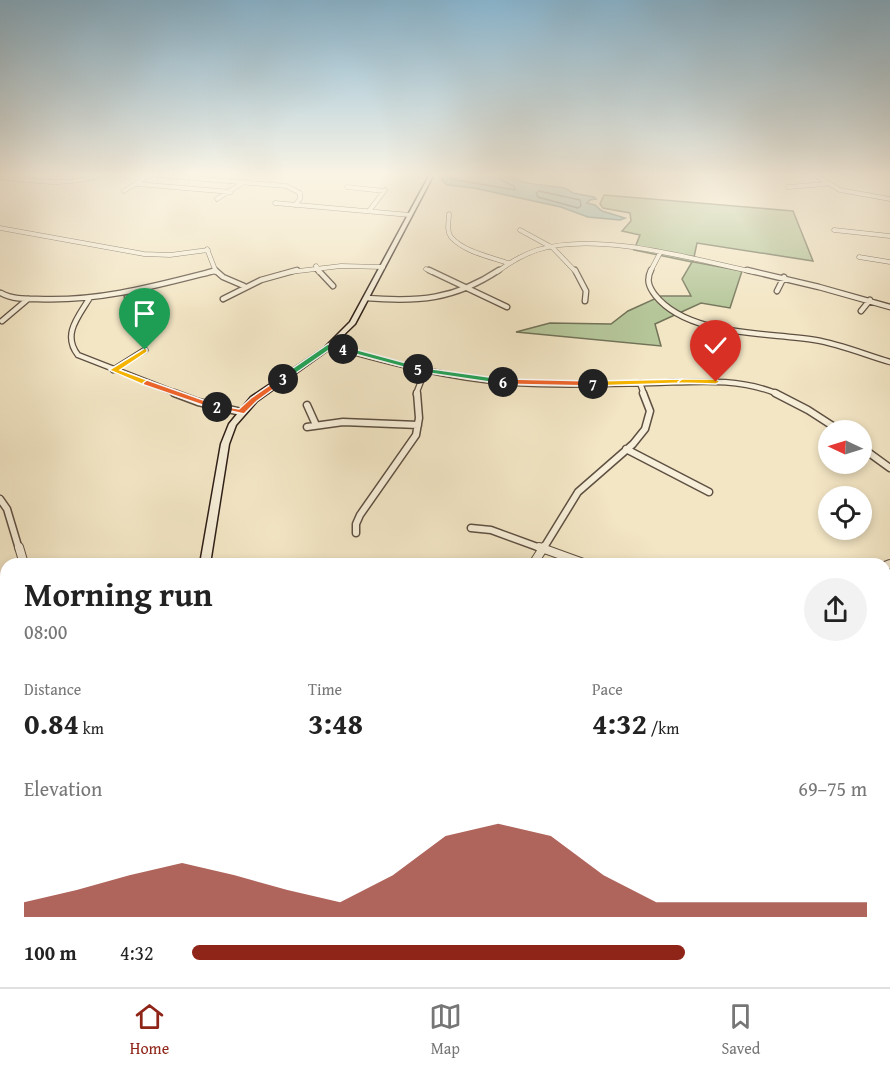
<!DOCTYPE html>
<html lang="en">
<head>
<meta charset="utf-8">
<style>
  body { margin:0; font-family:"Gentium Book Plus",serif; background:#f2f2f2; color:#222; height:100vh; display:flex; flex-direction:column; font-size:22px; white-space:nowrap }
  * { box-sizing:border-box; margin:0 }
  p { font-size:20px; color:#767676 }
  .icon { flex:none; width:33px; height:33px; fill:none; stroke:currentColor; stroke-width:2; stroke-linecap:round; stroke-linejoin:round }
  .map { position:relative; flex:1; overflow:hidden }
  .sheet { position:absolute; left:0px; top:558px; width:891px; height:429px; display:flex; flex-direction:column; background:#fff; border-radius:18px 18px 0 0; box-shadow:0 3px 9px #0003 }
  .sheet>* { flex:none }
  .needle { width:39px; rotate:274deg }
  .tools { position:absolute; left:818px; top:420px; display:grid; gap:12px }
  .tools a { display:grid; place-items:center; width:54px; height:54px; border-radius:50%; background:#fff; box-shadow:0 3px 9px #0003; font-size:30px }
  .pin { position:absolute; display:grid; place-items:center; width:51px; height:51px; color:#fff; margin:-62px -26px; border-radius:50% 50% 50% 0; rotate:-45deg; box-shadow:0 0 6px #0007 }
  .pin .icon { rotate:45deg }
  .km { position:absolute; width:30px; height:30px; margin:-15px; border-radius:50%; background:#222; color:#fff; font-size:16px; line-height:30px; text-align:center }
  .round { display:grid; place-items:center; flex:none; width:63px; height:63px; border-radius:32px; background:#f2f2f2 }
  .head { display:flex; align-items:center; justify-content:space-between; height:102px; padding:0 24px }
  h1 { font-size:33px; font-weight:700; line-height:45px }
  .figures { display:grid; grid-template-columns:repeat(3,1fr); gap:9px; height:102px; padding:6px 24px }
  .figures div { display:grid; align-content:center }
  .figures b { font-size:30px; font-weight:700 }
  .figures small { font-size:16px; font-weight:400 }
  .figures p { font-size:16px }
  .chart { height:168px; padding:12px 24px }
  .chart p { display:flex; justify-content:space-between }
  .chart svg { width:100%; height:108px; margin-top:6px; fill:#8f2418; opacity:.7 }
  ul { padding:0 24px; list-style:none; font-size:20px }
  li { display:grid; grid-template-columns:96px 72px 1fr; align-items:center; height:45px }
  li i { height:15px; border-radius:8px; background:#8f2418 }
  .tab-bar { display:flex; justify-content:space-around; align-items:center; height:84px; border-top:2px solid #e0e0e0; background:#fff; font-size:16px; color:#767676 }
  .tab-bar a { display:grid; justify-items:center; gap:3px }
  .tab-bar .selected { color:#8f2418 }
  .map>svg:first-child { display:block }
</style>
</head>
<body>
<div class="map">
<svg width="890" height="987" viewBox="0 0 890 987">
  <rect width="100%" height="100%" fill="#f3e6c5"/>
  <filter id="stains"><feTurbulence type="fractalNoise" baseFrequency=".00333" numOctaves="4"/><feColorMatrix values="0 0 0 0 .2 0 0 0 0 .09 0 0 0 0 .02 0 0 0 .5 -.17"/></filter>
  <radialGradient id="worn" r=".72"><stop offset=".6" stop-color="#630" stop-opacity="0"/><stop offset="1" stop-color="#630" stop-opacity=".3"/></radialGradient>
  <path fill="#b5c699" stroke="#717258" stroke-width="1.5" d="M 604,195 L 793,211 L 813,261 L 697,243 L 693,262 L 742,271 L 730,308 L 701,303 L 655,324 L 661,346 L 516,332 L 550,323 L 611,324 L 628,311 L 661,296 L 691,296 L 682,279 L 692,262 L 634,250 L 640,235 L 622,231 L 631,221 L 630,213 L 603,208 L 600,204 Z
    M 148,289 L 163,303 L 126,309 L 124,295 Z"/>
  <path fill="#9bbfb7" stroke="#6f7f77" stroke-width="1.5" d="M 443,174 L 499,174 L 527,183 L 565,188 L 573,193 L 594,197 L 596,199 L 590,200 L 587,203 L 595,205 L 602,211 L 625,218 L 620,220 L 588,217 L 561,207 L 474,188 L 447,185 L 442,181 Z"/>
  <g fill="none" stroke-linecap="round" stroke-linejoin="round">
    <path stroke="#646e67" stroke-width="1.5" d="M 449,174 L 451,179 L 515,190 L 514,186 L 501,180 L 500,174
      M 539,191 L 580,200 L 581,206 L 578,208 L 538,197 L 536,193 Z"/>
    <defs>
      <path id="minor-far4" d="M 147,174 L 286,186 L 300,193 L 300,199 L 295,205
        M 815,175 L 840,190 L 890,199
        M 0,177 C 35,181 69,187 103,174
        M 137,184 L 231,192
        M 347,187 L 384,191
        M 788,187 L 825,184
        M 124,191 L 151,174
        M 217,199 L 244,182
        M 275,203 L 410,215
        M 369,211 L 385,190
        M 449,214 C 449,221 446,231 451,237 C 464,252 491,257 508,263
        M 0,228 L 144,254 L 170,255 L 208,250
        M 520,230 L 553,248 L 576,272
        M 834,230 L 890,236
        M 207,249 L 216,272
        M 859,257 L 890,262
        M 316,266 L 319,272
        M 426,269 L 432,272
        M 211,272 L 214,271
        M 290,272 L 341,266 L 383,267
        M 497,272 C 509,263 522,255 537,250 C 598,231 692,259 754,272
        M 650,272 L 660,253"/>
      <path id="minor-far3" d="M 215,270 L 223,277 L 244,286
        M 318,270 L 333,286
        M 429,270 L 507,307
        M 575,270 L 586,291 L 585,301
        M 651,270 C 646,280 649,287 655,295 C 688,337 768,332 815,340 C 840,344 866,355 890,362
        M 747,270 L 819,287 L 890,307
        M 777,291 L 784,277
        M 1,293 C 12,299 24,299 37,299 C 98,302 155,286 214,271
        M 366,298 C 418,302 454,300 499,270
        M 89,299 C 78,317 62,335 78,355 L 178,394
        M 223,299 L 261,280 L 297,270
        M 861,311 L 870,300
        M 2,321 L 28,299
        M 331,346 C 391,363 452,379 515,383 C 560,386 606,384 652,383 C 695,382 737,377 778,394
        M 113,370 L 145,350
        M 640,383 L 644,394
        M 416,394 L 425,371"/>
      <path id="minor-far2" d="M 174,393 L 198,402 L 241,412
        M 775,393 L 808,410 L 839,430
        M 307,405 L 316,425
        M 307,427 L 343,422 L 418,425
        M 861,447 L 890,468
        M 626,449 L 709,492
        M 0,499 L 7,509 L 19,549
        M 471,528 L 491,530 L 543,549
        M 356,533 L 356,524 L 360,515 L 416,435 L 419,418 L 417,393
        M 543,549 L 578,492 L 633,444 L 645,429 L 650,411 L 643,393"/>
      <path id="minor-far1" d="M 19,547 L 24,564
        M 539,547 L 586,564
        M 533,564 L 544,547
        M 885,566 L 890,564
        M 885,667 L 890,669"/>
      <path id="minor" d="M 885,952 L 890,952
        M 153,981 L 165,987
        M 713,981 L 714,987
        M 299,987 L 305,981"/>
      <path id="secondary" d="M 430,174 L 434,174 L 355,324 L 328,350 L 257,401 L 236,425 L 229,444 L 210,564 L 200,564 L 221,444 L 229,424 L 251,397 L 324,348 L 350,322 Z
        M 32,981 L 46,981 L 43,987 L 29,987 Z"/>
    </defs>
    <use href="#minor-far4" stroke="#5e5042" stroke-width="5"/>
    <use href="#minor-far3" stroke="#5e5042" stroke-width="7"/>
    <use href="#minor-far2" stroke="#5e5042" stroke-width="9"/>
    <use href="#minor-far1" stroke="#5e5042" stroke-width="10"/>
    <use href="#minor" stroke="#5e5042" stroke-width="12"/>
    <use href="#secondary" stroke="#2d1e17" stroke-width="3"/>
    <use href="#minor-far4" stroke="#f7efd9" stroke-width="4"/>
    <use href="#minor-far3" stroke="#f7efd9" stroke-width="4.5"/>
    <use href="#minor-far2" stroke="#f7efd9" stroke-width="6"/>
    <use href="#minor-far1" stroke="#f7efd9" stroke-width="8"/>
    <use href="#minor" stroke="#f7efd9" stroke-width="9"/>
    <use href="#secondary" fill="#f7efd9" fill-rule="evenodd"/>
  </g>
  <linearGradient id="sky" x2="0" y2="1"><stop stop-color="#89b8d4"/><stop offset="0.56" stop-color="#faf4e5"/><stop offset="1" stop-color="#faf4e5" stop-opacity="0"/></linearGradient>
  <rect width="890" height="312" fill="url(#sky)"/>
  <path fill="#f5b400" stroke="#fff" stroke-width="1.5" d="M 145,348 L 147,349 L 147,352 L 120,370 L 150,381 L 150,385 L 144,385 L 109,370 Z"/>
  <path fill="#f0652b" stroke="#fff" stroke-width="1.5" d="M 147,380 L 220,406 L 222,407 L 214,409 L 144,385 L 143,383 Z"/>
  <path fill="#f0652b" stroke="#fff" stroke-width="1.5" d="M 283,376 L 287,379 L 286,380 L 257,401 L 244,414 L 213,407 L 217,405 L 239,409 L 251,398 Z"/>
  <path fill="#22a559" stroke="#fff" stroke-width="1.5" d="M 328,344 L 346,349 L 343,351 L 332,348 L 286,380 L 280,380 L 280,377 Z"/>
  <path fill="#22a559" stroke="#fff" stroke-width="1.5" d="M 343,346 L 421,367 L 422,369 L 418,371 L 340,350 L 339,349 Z"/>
  <path fill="#22a559" stroke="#fff" stroke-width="1.5" d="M 418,367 L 503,379 L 508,382 L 503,384 L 415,371 L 414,369 Z"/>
  <path fill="#f0652b" stroke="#fff" stroke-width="1.5" d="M 503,379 L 593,381 L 597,384 L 593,386 L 501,384 L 501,380 Z"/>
  <path fill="#f5b400" stroke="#fff" stroke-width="1.5" d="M 682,379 L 686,382 L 685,383 L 593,386 L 589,384 L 593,381 Z"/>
  <path fill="#f5b400" stroke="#fff" stroke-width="1.5" d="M 682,379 L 716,379 L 720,382 L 716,384 L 679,383 L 678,382 Z"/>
  <rect width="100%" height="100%" filter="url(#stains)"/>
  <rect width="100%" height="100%" fill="url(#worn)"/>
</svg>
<div class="tools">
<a><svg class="needle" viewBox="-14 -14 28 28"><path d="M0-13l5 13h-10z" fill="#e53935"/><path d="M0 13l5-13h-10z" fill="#767676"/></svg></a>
<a><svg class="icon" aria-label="locate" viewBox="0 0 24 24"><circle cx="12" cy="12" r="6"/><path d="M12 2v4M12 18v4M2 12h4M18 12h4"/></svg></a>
</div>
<div class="pin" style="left:145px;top:350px;background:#1e9e55"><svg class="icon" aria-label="arrive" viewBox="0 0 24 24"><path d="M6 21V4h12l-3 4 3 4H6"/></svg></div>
<div class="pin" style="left:716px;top:382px;background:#d93025"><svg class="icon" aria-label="check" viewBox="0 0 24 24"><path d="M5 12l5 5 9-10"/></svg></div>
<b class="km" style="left:217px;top:407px">2</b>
<b class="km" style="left:283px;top:379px">3</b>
<b class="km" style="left:343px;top:349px">4</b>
<b class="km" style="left:418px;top:369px">5</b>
<b class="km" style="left:503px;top:382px">6</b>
<b class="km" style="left:593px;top:384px">7</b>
<section class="sheet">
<div class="head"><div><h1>Morning run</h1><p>08:00</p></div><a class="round"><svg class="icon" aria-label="share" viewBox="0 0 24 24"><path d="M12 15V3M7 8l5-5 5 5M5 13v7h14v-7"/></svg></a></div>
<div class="figures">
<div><p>Distance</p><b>0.84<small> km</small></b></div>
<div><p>Time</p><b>3:48</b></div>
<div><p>Pace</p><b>4:32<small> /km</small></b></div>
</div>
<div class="chart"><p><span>Elevation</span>69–75 m</p>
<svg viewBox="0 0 160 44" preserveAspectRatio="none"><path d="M0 44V38L10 33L20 27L30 22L40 27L50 33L60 38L70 27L80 11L90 6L100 11L110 27L120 38L130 38L140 38L150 38L160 38V44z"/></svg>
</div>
<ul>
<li><b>100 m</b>4:32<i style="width:73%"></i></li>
</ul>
</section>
</div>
<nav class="tab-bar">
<a class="selected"><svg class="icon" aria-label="home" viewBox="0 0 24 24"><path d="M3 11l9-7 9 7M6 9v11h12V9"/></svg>Home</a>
<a><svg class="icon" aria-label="map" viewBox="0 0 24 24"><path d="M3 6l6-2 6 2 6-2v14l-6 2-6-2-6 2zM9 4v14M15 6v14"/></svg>Map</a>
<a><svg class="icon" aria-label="saved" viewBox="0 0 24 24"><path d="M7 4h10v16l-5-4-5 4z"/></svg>Saved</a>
</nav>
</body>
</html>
